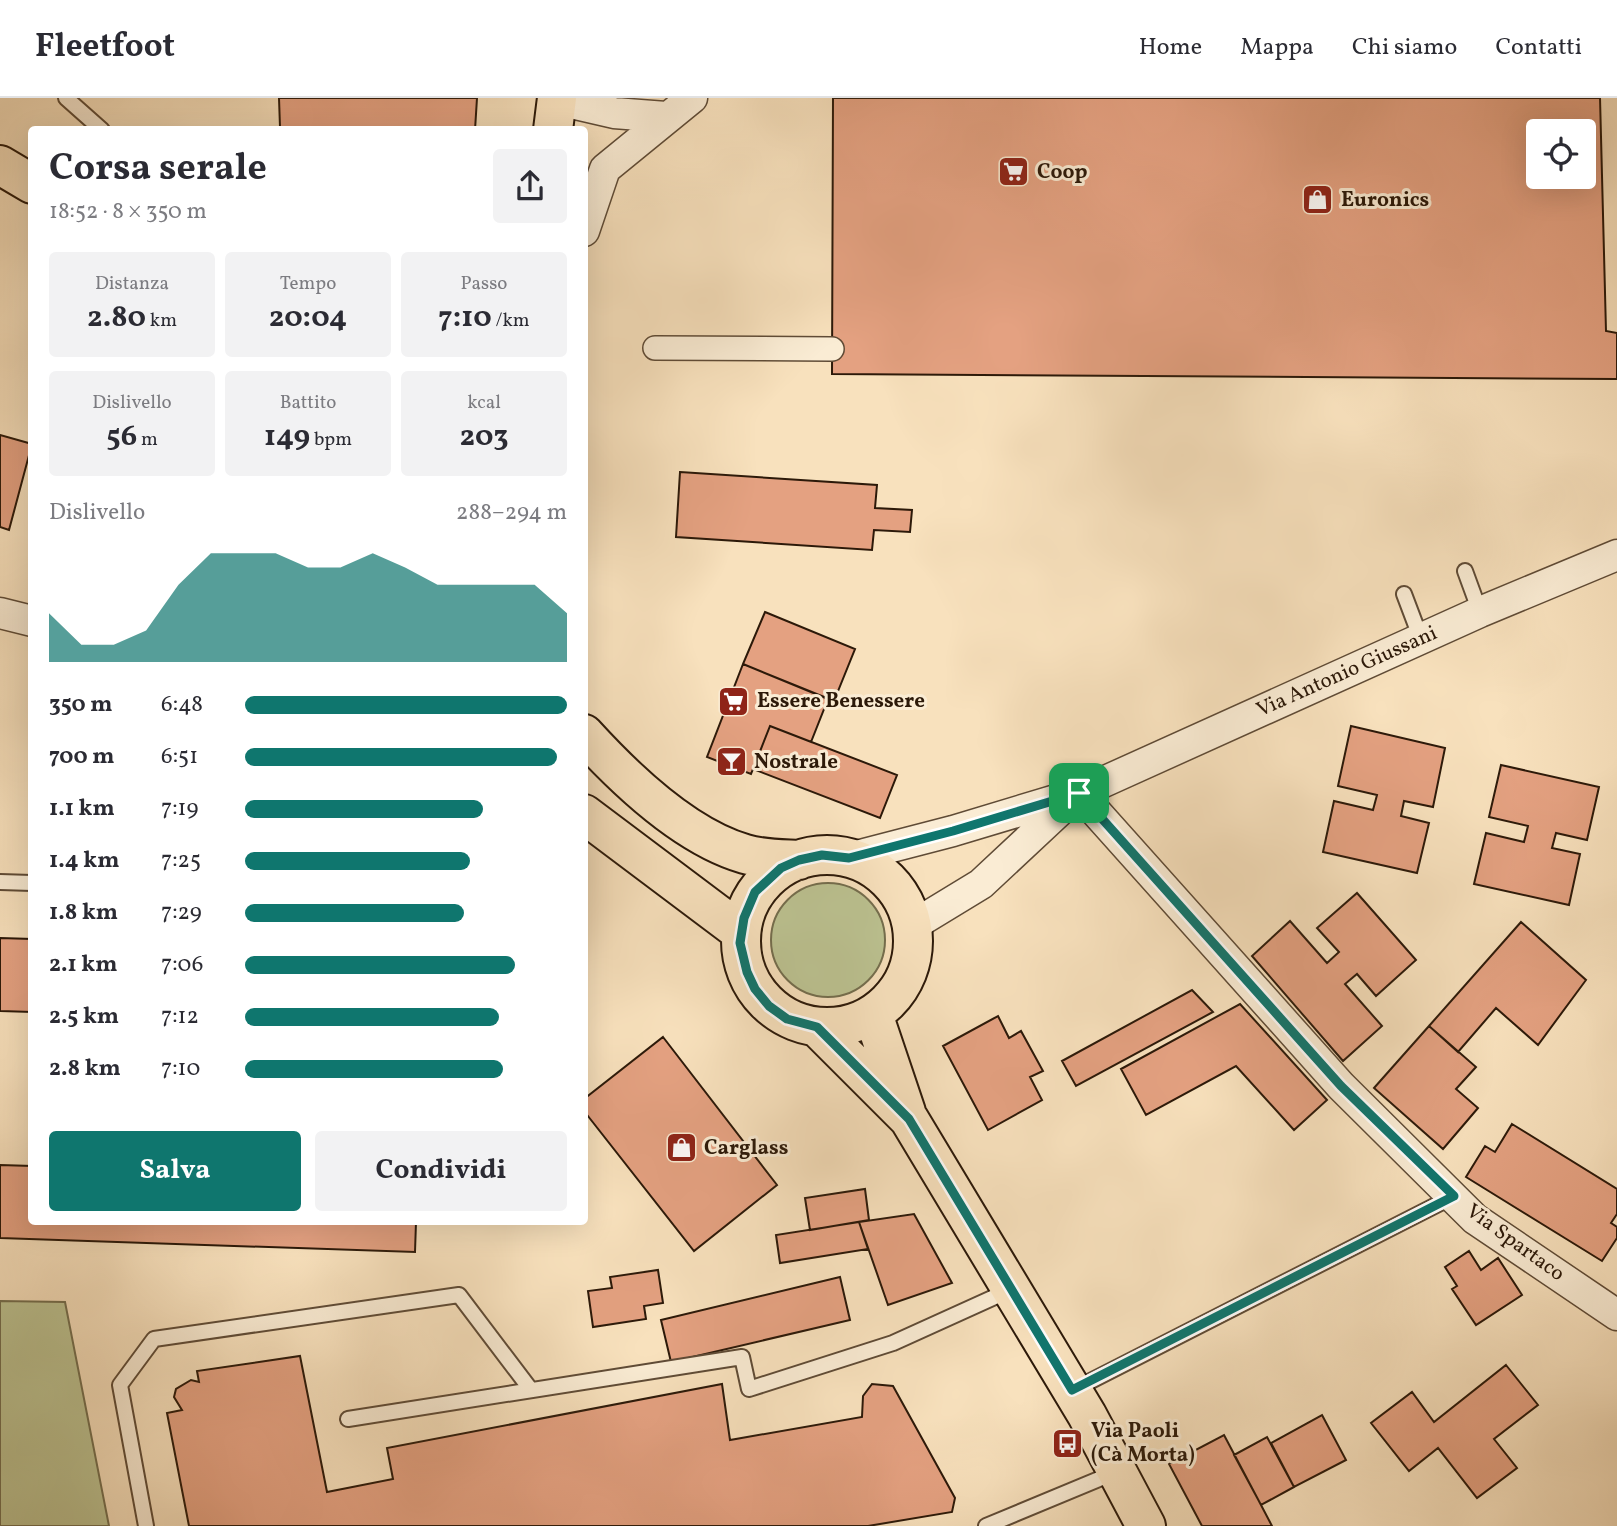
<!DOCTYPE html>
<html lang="it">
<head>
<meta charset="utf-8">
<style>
  body { margin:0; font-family:Vollkorn,serif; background:#f2f2f3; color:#2b2b33; height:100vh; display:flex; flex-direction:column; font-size:26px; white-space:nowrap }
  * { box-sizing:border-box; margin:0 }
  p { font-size:23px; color:#7c7c81 }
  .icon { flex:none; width:38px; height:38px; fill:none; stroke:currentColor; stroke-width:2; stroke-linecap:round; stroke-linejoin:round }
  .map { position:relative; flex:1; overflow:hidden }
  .sheet { position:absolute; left:28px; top:28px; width:560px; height:1099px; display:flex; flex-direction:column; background:#fff; border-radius:7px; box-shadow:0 7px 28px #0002 }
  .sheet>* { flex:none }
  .tools { position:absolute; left:1526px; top:21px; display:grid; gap:14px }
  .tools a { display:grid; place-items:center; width:70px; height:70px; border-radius:7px; background:#fff; box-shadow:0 7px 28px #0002; font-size:35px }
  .pin { position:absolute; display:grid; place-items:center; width:60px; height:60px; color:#fff; margin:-30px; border-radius:14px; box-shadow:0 4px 10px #0006 }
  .round { display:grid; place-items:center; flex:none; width:74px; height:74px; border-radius:7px; background:#f2f2f3 }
  .summary { display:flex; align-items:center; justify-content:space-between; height:119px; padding:0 21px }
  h1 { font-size:38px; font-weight:700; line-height:52px }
  .figures { display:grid; grid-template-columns:repeat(3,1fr); gap:10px; height:119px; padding:7px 21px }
  .figures div { display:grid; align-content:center; border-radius:7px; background:#f2f2f3; text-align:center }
  .figures b { font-size:30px; font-weight:700 }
  .figures small { font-size:19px; font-weight:400 }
  .figures p { font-size:19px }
  .chart { height:196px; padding:14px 21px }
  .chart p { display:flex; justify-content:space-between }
  .chart svg { width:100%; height:126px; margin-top:7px; fill:#0f766e; opacity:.7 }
  .cta { display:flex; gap:14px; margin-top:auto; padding:14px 21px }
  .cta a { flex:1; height:80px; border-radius:7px; background:#0f766e; color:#fff; font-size:28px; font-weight:700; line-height:80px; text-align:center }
  .cta a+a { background:#f2f2f3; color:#2b2b33 }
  ul { padding:0 21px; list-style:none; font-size:23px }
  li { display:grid; grid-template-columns:112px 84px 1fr; align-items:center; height:52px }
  li i { height:18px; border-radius:9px; background:#0f766e }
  header { display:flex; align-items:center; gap:42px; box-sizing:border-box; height:98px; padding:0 35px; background:#fff; border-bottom:2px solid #e1e1e2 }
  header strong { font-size:33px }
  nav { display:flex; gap:38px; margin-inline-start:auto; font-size:24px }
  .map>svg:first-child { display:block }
</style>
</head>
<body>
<header>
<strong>Fleetfoot</strong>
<nav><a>Home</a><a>Mappa</a><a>Chi siamo</a><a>Contatti</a></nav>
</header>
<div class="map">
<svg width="1617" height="1428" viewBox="0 0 1617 1428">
  <rect width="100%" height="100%" fill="#f8e1bd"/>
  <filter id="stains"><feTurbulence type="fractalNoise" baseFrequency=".00286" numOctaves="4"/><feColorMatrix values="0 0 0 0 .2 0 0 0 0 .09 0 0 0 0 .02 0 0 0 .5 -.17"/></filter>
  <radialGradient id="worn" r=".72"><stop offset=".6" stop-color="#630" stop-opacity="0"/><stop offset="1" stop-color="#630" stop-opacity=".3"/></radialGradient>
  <path fill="#bcc392" stroke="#746e4e" stroke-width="2" d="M771 842a57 57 0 1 1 114 0a57 57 0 1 1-114 0Z
    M 0,1203 L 65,1204 L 109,1428 L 0,1428 Z"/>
  <path fill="#e4a181" stroke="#2c1909" stroke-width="2" fill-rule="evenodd" d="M 279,0 L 477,0 L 475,32 L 280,29 Z
    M 833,0 L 1600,0 L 1606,233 L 1617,235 L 1617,281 L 832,276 ZM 1538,33 L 1584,33 L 1584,79 L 1538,79 Z
    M 0,337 L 32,346 L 9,432 L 0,429 Z
    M 680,374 L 877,387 L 875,410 L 912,412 L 910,434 L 874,432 L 872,452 L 676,439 Z
    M 765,514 L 855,551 L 834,603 L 743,566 Z
    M 743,566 L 828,601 L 811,644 L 770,628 L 751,676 L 707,659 Z
    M 770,628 L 897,677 L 880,720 L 753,671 Z
    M 1351,628 L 1445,650 L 1433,709 L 1404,703 L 1401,718 L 1429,725 L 1417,775 L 1323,754 L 1334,703 L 1373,712 L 1377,697 L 1338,688 Z
    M 1501,667 L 1599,689 L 1587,742 L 1556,735 L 1552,750 L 1580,756 L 1569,807 L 1474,786 L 1486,735 L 1524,744 L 1528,728 L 1489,719 Z
    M 1357,795 L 1416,862 L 1376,898 L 1357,876 L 1345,886 L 1382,928 L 1343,963 L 1252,858 L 1290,823 L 1327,865 L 1339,854 L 1317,830 Z
    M 1521,824 L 1586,882 L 1538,947 L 1496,910 L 1458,954 L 1429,928 Z
    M 0,840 L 32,841 L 32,914 L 0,913 Z
    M 1192,892 L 1213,914 L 1076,988 L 1062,963 Z
    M 1240,906 L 1327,1002 L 1294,1032 L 1236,968 L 1146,1017 L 1121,971 Z
    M 998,918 L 1009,940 L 1021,933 L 1043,973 L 1030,979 L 1042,1002 L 988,1032 L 943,948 Z
    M 1429,928 L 1476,969 L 1456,991 L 1478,1010 L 1443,1051 L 1374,990 Z
    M 663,939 L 777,1087 L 694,1153 L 584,1013 L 584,1001 Z
    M 1512,1026 L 1617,1091 L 1617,1116 L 1611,1125 L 1617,1129 L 1617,1140 L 1602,1163 L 1466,1079 L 1485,1048 L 1495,1054 Z
    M 0,1067 L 32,1068 L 32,1124 L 416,1124 L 415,1154 L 0,1140 Z
    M 865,1091 L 869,1122 L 810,1132 L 805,1100 Z
    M 914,1116 L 952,1185 L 888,1207 L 859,1124 Z
    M 859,1124 L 868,1151 L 780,1165 L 776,1137 Z
    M 1469,1153 L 1481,1172 L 1498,1160 L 1522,1197 L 1476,1227 L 1452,1191 L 1457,1188 L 1445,1169 Z
    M 658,1172 L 663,1205 L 644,1208 L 646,1221 L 593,1229 L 588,1193 L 612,1190 L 610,1179 Z
    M 840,1179 L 850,1222 L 671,1264 L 661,1222 Z
    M 300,1258 L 327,1394 L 393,1381 L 387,1350 L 722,1286 L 730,1342 L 862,1319 L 863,1298 L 872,1286 L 893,1288 L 955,1400 L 952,1414 L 868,1428 L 189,1428 L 167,1315 L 182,1312 L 174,1299 L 176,1291 L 191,1282 L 199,1284 L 197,1273 Z
    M 1506,1267 L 1538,1307 L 1494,1341 L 1517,1370 L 1477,1400 L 1438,1350 L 1409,1373 L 1371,1325 L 1412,1294 L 1434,1324 Z
    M 1322,1317 L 1346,1362 L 1294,1389 L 1271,1345 Z
    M 1224,1337 L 1261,1407 L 1272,1428 L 1202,1428 L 1169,1366 Z
    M 1267,1339 L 1294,1389 L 1261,1407 L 1234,1357 Z"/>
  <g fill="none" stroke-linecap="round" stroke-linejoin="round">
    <defs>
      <path id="service" d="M 66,0 L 102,32
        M 1465,473 L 1480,514
        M 1404,496 L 1421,541
        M 0,784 L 32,785
        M 1075,1291 L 1454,1098
        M 348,1321 L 742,1259 L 749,1291 L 893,1245 L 1010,1192
        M 146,1428 L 120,1287 L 154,1241 L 459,1197 L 531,1292
        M 986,1428 L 1116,1374"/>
      <path id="pedestrian" d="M 655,250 L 832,251"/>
      <path id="minor" d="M 562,3 L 614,15 L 666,19
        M 584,133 L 605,71 L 692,0
        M 0,515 L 32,523
        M 1079,695 L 1341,988 L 1475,1121 L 1617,1217
        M 849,760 L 953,733 L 1079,695 L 1480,514 L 1617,457
        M 912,828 L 981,786 L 1072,701"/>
      <path id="primary" d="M 553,32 L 557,0
        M 0,67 L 32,86
        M 584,636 C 625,681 686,739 745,756 C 762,761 781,761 799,762
        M 584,716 L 741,834
        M741 843a86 86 0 1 1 172 0a86 86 0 1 1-172 0Z
        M 873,916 L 906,1014
        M 817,929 L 909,1021 L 1087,1317 L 1146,1428"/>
    </defs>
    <use href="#service" stroke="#5f4b36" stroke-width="18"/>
    <use href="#pedestrian" stroke="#5f4b36" stroke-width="26"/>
    <use href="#minor" stroke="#5f4b36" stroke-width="33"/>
    <use href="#primary" stroke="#2c1909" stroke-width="42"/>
    <use href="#service" stroke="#faecd4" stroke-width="14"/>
    <use href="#pedestrian" stroke="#faecd4" stroke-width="23"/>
    <use href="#minor" stroke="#faecd4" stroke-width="30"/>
    <use href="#primary" stroke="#f8e1bd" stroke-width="38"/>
  </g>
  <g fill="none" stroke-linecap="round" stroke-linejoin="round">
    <defs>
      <path id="route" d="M 1079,695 L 1341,988 L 1454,1098 L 1072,1292 L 909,1021 L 817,929 L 787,921 L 769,908 L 755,891 L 747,874 L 740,845 L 744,820 L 755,794 L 781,770 L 799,762 L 822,757 L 849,760 L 953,733 Z"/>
    </defs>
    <use href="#route" stroke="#fff" stroke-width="14"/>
    <use href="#route" stroke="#0f766e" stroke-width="9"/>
  </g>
  <defs>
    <symbol id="supermarket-square" viewBox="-11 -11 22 22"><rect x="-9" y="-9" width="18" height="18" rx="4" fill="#8f2418" stroke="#faecd4"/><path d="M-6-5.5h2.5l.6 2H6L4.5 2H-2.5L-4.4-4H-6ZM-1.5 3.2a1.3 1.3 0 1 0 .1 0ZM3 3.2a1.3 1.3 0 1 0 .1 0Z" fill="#fff"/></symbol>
    <symbol id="shop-square" viewBox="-11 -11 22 22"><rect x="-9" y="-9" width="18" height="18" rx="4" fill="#8f2418" stroke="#faecd4"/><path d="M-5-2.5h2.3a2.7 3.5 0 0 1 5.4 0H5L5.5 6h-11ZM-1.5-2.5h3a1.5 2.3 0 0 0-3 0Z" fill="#fff"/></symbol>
    <symbol id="bar-square" viewBox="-11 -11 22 22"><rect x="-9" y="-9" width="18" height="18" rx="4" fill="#8f2418" stroke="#faecd4"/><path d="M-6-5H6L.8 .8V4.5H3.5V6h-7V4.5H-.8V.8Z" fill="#fff"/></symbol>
    <symbol id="bus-square" viewBox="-11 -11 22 22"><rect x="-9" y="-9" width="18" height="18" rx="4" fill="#8f2418" stroke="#faecd4"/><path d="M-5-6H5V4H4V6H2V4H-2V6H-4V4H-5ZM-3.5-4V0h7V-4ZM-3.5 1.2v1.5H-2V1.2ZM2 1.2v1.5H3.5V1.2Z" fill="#fff"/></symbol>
  </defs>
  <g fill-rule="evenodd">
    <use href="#supermarket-square" x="996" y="56" width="35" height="35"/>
    <use href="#shop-square" x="1300" y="84" width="35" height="35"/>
    <use href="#supermarket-square" x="716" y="586" width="35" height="35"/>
    <use href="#bar-square" x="714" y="646" width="35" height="35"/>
    <use href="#shop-square" x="664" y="1032" width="35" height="35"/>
    <use href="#bus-square" x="1050" y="1328" width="35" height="35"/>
  </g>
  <g text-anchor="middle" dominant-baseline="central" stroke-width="6" stroke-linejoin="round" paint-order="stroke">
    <g font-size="21" font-weight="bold" fill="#2c1909" stroke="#faecd4" text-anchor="start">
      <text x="1037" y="74">Coop</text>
      <text x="1341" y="102">Euronics</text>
      <text x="757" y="603">Essere Benessere</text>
      <text x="754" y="664">Nostrale</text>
      <text x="704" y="1050">Carglass</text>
      <text x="1091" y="1333">Via Paoli<tspan x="1091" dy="24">(Cà Morta)</tspan></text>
    </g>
    <g font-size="21" fill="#2c1909" stroke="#faecd4">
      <text transform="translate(1347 574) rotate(-24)">Via Antonio Giussani</text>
      <text transform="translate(1515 1145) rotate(36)">Via Spartaco</text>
    </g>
  </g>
  <rect width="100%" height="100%" filter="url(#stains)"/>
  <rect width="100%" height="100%" fill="url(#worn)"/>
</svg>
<div class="tools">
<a><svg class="icon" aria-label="locate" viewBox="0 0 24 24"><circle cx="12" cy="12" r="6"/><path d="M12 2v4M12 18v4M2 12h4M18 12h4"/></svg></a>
</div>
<div class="pin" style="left:1079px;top:695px;background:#1e9e55"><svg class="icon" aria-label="arrive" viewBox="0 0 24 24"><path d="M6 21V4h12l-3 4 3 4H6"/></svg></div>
<section class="sheet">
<div class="summary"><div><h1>Corsa serale</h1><p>18:52 · 8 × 350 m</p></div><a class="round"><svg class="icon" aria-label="share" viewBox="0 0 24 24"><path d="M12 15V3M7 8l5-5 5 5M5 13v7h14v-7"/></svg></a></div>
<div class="figures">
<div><p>Distanza</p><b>2.80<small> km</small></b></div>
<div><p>Tempo</p><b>20:04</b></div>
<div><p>Passo</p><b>7:10<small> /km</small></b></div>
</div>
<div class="figures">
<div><p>Dislivello</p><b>56<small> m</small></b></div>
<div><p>Battito</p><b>149<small> bpm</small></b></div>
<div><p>kcal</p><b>203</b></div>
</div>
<div class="chart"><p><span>Dislivello</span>288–294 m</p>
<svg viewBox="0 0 160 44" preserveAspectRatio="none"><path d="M0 44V27L10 38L20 38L30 33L40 17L50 6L60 6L70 6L80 11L90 11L100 6L110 11L120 17L130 17L140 17L150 17L160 27V44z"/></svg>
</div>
<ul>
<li><b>350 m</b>6:48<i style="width:100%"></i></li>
<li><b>700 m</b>6:51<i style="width:97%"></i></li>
<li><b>1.1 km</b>7:19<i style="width:74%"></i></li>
<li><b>1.4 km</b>7:25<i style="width:70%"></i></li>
<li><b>1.8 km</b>7:29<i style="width:68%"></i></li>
<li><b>2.1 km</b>7:06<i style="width:84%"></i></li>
<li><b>2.5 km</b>7:12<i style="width:79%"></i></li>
<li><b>2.8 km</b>7:10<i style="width:80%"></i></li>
</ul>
<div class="cta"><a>Salva</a><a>Condividi</a></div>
</section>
</div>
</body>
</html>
